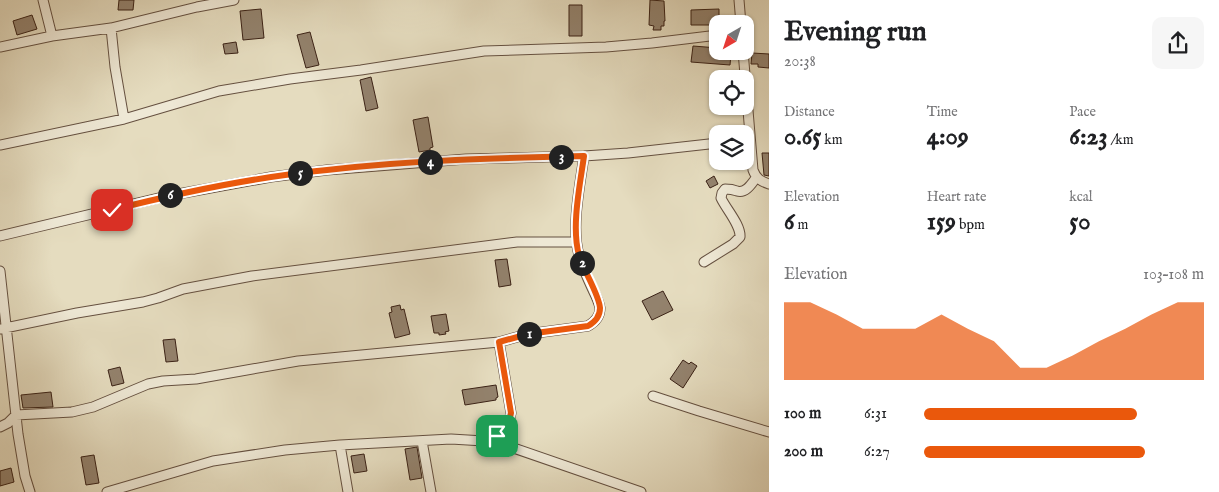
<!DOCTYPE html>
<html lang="en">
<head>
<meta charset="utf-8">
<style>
  body { margin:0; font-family:"IM FELL English",serif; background:#f6f6f6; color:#202124; height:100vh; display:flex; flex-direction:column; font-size:19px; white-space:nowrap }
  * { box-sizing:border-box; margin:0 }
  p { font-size:16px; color:#757577 }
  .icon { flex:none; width:28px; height:28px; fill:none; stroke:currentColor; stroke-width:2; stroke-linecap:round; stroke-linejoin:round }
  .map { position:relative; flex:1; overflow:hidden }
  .panel { display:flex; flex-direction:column; background:#fff; width:450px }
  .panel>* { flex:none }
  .needle { width:32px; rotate:219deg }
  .fabs { position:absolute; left:709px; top:15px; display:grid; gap:10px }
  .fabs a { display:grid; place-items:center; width:45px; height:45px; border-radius:10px; background:#fff; box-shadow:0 1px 4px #0004; font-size:25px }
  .pin { position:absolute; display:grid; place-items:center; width:42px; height:42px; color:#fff; margin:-21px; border-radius:10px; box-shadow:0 2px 8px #0006 }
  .km { position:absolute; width:25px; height:25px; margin:-12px; border-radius:50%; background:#222; color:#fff; font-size:14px; line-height:25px; text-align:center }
  .round { display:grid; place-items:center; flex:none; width:52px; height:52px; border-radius:10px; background:#f6f6f6 }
  .overview { display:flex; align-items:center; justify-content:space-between; height:85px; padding:0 15px }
  h1 { font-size:28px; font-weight:800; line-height:38px }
  .metrics { display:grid; grid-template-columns:repeat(3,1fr); gap:8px; height:85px; padding:5px 15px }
  .metrics div { display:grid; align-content:center }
  .metrics b { font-size:25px; font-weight:800 }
  .metrics small { font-size:14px; font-weight:400 }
  .metrics p { font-size:14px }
  .chart { height:140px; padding:10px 15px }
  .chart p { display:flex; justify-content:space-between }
  .chart svg { width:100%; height:90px; margin-top:5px; fill:#ea580c; opacity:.7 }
  ul { padding:0 15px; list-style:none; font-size:16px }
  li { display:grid; grid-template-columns:80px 60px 1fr; align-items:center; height:38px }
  li i { height:12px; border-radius:6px; background:#ea580c }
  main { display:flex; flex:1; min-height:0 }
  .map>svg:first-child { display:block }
</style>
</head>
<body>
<main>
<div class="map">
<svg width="769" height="492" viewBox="0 0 769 492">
  <rect width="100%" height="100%" fill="#e5dcbf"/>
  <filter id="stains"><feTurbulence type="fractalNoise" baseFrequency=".004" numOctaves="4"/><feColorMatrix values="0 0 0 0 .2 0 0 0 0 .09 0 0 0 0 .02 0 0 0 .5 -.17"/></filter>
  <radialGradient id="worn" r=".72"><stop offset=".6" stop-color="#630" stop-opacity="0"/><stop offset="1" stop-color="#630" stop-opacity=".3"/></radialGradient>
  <path fill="#93826d" stroke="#3a2115" d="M 119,0 L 134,0 L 133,10 L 118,10 Z
    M 650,0 L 664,1 L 665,21 L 664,21 L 664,26 L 661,26 L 661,30 L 653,30 L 654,26 L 649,25 Z
    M 569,5 L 582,5 L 582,36 L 569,36 Z
    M 261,9 L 264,38 L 243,40 L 240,11 Z
    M 719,9 L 719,24 L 718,24 L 718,25 L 691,25 L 691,10 Z
    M 32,15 L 37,29 L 17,35 L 13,21 Z
    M 310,32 L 319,65 L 306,68 L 297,35 Z
    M 236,42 L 238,53 L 225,54 L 223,44 Z
    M 693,46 L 718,48 L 718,51 L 727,51 L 727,53 L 731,54 L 730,65 L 691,62 Z
    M 752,53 L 769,54 L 769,68 L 758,67 L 758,64 L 751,64 Z
    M 371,77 L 378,108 L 366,111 L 360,80 Z
    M 428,117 L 433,147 L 430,148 L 430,150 L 419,152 L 413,120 Z
    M 762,153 L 769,153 L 769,176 L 764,175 Z
    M 714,176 L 718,184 L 710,188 L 706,181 Z
    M 507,259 L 511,285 L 499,287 L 495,260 Z
    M 663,291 L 673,310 L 652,320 L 642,301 Z
    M 400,305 L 401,310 L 404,309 L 410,334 L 395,338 L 389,313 L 392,312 L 391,307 Z
    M 446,314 L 449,331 L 445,332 L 446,334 L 439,335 L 439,333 L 434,333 L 431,316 Z
    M 175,339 L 178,361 L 166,362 L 163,340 Z
    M 683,360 L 689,364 L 691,362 L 697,366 L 683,388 L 670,379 Z
    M 120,367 L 124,383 L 112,386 L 108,370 Z
    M 496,385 L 498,397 L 496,398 L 496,400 L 465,405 L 462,390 Z
    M 51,392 L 53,407 L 23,408 L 21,395 Z
    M 417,447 L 422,478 L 410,480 L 405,449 Z
    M 364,454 L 367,471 L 354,473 L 351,456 Z
    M 94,455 L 99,483 L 86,485 L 81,457 Z
    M 11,468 L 14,482 L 0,486 L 0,471 Z"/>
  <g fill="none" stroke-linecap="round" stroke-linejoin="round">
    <defs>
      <path id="minor" d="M 43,0 L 52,36
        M 739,0 L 741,24
        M 111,28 L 115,67 L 124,119
        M 0,47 L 52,36 L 111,28 L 197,7 L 234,0
        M 743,51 L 753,170 C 756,178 760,181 769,184
        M 0,145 L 124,119 L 219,91 L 290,79 L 361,70 L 484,51 L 606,47 L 652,43 L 718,35
        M 0,236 L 167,196 L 271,177 L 327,170 L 466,159 L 584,156 L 628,153 L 718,143
        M 704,262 L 733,244 L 740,237 C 741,225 726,209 721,198 L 722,193 L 725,189 C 731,189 732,189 737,191 C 746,194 752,183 756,178
        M 0,271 L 18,434 L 25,476 L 30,492
        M 0,329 L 77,313 L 143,302 L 158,298 L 183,289 L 252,276 L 517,242 L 576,242
        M 499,342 L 528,334 L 588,326 C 595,322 600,317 600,308 C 599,302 596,296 593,290 C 588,279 582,267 579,255 C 571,227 580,185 584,156
        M 653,396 L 699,411 L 769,432
        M 0,427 L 8,423 L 16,415 L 72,412 L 93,407 L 148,384 L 163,381 L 196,379 L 298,361 L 499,342 L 511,413 C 508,430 499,435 484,441
        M 422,441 L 431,492
        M 340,445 L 451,439 L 484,441 L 499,443 L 641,492
        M 107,492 L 213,461 L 285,450 L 340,445 L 348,492"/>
    </defs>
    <use href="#minor" stroke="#655040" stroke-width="11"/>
    <use href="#minor" stroke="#eee8d5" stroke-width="9"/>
  </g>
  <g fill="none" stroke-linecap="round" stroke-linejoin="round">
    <defs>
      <path id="route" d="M 112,210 C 183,192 255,177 327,170 C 413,160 498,158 584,156 C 580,185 571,227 579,255 C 583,270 599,294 600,308 C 600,317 595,322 588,326 L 528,334 L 499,342 L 511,413 C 509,424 505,429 497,436"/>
    </defs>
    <use href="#route" stroke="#fff" stroke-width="10"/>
    <use href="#route" stroke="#ea580c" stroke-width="6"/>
  </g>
  <rect width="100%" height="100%" filter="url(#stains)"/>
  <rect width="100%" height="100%" fill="url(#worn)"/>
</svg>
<div class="fabs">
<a><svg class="needle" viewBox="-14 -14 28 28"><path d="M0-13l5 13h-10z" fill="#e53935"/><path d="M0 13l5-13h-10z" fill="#757577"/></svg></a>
<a><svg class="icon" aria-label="locate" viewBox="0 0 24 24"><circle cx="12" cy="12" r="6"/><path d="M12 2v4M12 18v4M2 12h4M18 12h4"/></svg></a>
<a><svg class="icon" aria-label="layers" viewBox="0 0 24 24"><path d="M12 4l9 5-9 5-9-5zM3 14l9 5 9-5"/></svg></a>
</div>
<div class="pin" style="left:497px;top:436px;background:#1e9e55"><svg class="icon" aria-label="arrive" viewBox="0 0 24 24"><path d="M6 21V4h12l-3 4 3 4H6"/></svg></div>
<div class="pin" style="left:112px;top:210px;background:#d93025"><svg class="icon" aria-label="check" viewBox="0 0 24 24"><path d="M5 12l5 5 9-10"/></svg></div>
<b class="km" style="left:529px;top:334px">1</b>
<b class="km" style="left:582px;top:263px">2</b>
<b class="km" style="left:561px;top:157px">3</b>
<b class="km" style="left:430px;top:162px">4</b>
<b class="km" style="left:300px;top:173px">5</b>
<b class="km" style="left:170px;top:195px">6</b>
</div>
<section class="panel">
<div class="overview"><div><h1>Evening run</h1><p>20:38</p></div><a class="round"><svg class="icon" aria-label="share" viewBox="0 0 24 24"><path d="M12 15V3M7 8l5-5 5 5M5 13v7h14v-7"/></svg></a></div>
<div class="metrics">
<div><p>Distance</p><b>0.65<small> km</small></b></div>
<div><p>Time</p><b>4:09</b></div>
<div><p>Pace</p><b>6:23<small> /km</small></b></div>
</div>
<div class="metrics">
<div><p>Elevation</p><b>6<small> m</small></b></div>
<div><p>Heart rate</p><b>159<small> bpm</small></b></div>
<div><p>kcal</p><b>50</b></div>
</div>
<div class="chart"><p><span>Elevation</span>103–108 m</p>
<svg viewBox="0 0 160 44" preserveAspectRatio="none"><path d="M0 44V6L10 6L20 12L30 19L40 19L50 19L60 12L70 19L80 25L90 38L100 38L110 32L120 25L130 19L140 12L150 6L160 6V44z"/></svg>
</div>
<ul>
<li><b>100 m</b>6:31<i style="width:76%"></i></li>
<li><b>200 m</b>6:27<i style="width:79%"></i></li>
</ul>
</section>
</main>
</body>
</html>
